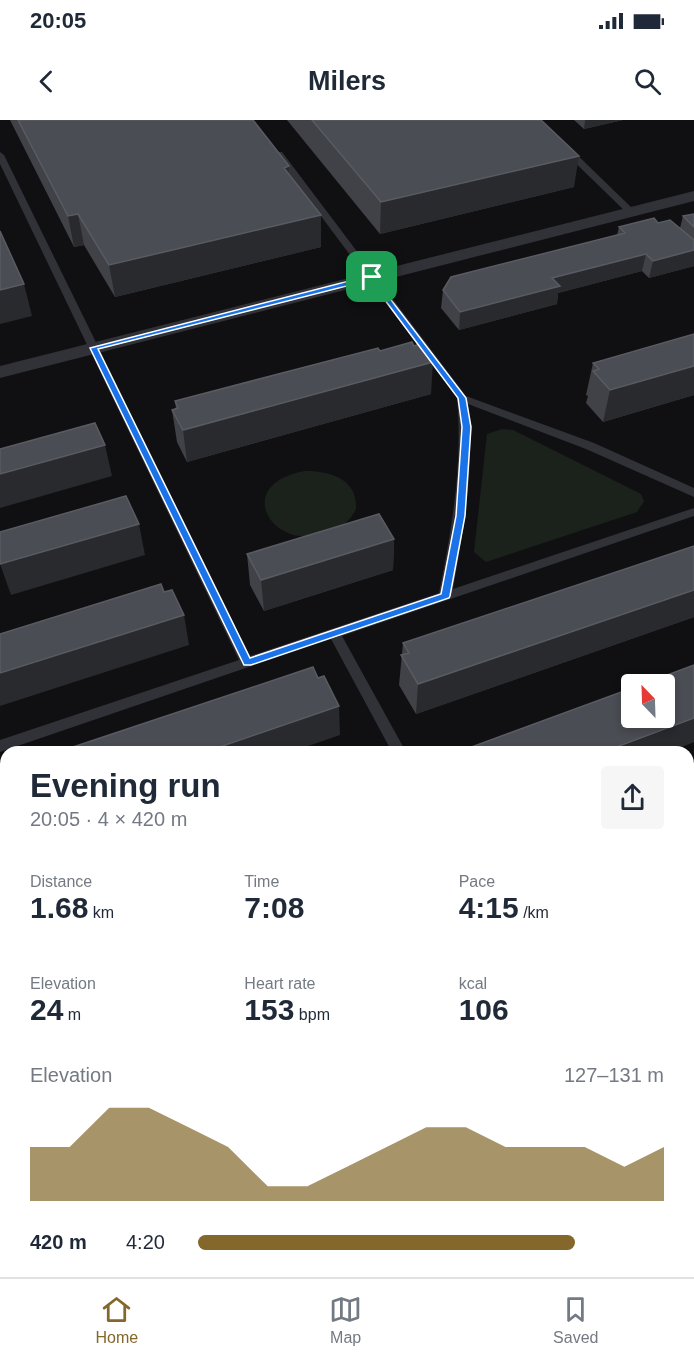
<!DOCTYPE html>
<html lang="en">
<head>
<meta charset="utf-8">
<style>
  body { margin:0; font-family:Arial,sans-serif; background:#f6f6f7; color:#1f2937; height:100vh; display:flex; flex-direction:column; font-size:22px; white-space:nowrap }
  * { box-sizing:border-box; margin:0 }
  p { font-size:20px; color:#747a83 }
  .icon { flex:none; width:33px; height:33px; fill:none; stroke:currentColor; stroke-width:2; stroke-linecap:round; stroke-linejoin:round }
  .map { position:relative; flex:1; overflow:hidden }
  .drawer { position:absolute; left:0px; top:626px; width:694px; height:532px; display:flex; flex-direction:column; background:#fff; border-radius:18px 18px 0 0; box-shadow:0 3px 9px #0003 }
  .drawer>* { flex:none }
  .needle { width:39px; rotate:337deg }
  .buttons { position:absolute; left:621px; top:554px; display:grid; gap:12px }
  .buttons a { display:grid; place-items:center; width:54px; height:54px; border-radius:6px; background:#fff; box-shadow:0 3px 9px #0003; font-size:30px }
  .pin { position:absolute; display:grid; place-items:center; width:51px; height:51px; color:#fff; margin:-26px; border-radius:12px; box-shadow:0 3px 9px #0006 }
  .round { display:grid; place-items:center; flex:none; width:63px; height:63px; border-radius:6px; background:#f6f6f7 }
  .summary { display:flex; align-items:center; justify-content:space-between; height:102px; padding:0 30px }
  h1 { font-size:33px; font-weight:700; line-height:45px }
  .stats { display:grid; grid-template-columns:repeat(3,1fr); gap:9px; height:102px; padding:6px 30px }
  .stats div { display:grid; align-content:center }
  .stats b { font-size:30px; font-weight:700 }
  .stats small { font-size:16px; font-weight:400 }
  .stats p { font-size:16px }
  .chart { height:168px; padding:12px 30px }
  .chart p { display:flex; justify-content:space-between }
  .chart svg { width:100%; height:108px; margin-top:6px; fill:#84672a; opacity:.7 }
  ul { padding:0 30px; list-style:none; font-size:20px }
  li { display:grid; grid-template-columns:96px 72px 1fr; align-items:center; height:45px }
  li i { height:15px; border-radius:8px; background:#84672a }
  .status { display:flex; justify-content:space-between; align-items:center; height:42px; padding:0 30px; background:#fff; direction:ltr }
  .status svg { height:16px; fill:currentColor }
  header { display:flex; justify-content:space-between; align-items:center; height:78px; padding:0 30px; background:#fff; font-size:27px; font-weight:700 }
  .tab-bar { display:flex; justify-content:space-around; align-items:center; height:84px; border-top:2px solid #e0e1e3; background:#fff; font-size:16px; color:#747a83 }
  .tab-bar a { display:grid; justify-items:center; gap:3px }
  .tab-bar .active { color:#84672a }
  .map>svg:first-child { display:block }
</style>
</head>
<body>
<div class="status"><b>20:05</b><svg viewBox="0 0 49 12"><path d="M0 12V9h3v3zM5 12V6h3v6zM10 12V3h3v9zM15 12V0h3v12zM26 1h20v11H26zM47 4h2v5h-2z"/></svg></div>
<header><svg class="icon" aria-label="back" viewBox="0 0 24 24"><path d="M15 5l-7 7 7 7"/></svg>Milers<svg class="icon" aria-label="search" viewBox="0 0 24 24"><circle cx="10" cy="10" r="6"/><path d="M15 15l6 6"/></svg></header>
<div class="map">
<svg width="694" height="1157" viewBox="0 0 694 1157">
  <rect width="100%" height="100%" fill="#101012"/>
  <path fill="#1a221b" d="M 502,309 L 513,310 L 641,374 L 644,381 L 637,392 L 486,442 L 474,432 L 487,314 Z
    M 305,351 C 330,351 358,359 356,389 C 350,402 342,406 329,412 C 274,435 229,365 305,351 Z"/>
  <g fill="none" stroke-linecap="round" stroke-linejoin="round">
    <path fill="#313237" fill-rule="evenodd" d="M 562,26 L 568,26 L 634,90 L 634,94 L 628,94 L 562,30 Z
      M 0,32 L 4,35 L 250,536 L 439,473 C 452,408 463,345 457,278 L 276,36 L 276,32 L 282,32 L 466,276 L 594,323 L 694,368 L 694,377 L 586,329 L 468,284 C 475,347 464,407 453,469 L 694,388 L 694,396 L 342,516 L 406,632 L 392,632 L 331,519 L 0,632 L 0,620 L 239,540 L 0,44 Z"/>
    <path fill="#313237" fill-rule="evenodd" d="M 694,71 L 694,81 L 0,258 L 0,246 Z
      M 694,724 L 694,748 L 688,749 L 688,725 Z
      M 6,891 L 6,921 L 0,923 L 0,893 Z
      M 688,1104 L 694,1106 L 694,1148 L 688,1146 Z
      M 180,1152 L 214,1152 L 216,1157 L 182,1157 Z"/>
  </g>
  <path fill="#414248" d="M 10,0 L 253,0 L 289,46 L 290,55 L 321,127 L 115,177 L 84,125 L 74,127 Z
    M 287,0 L 541,0 L 574,67 L 380,114 Z
    M 574,0 L 623,0 L 584,9 Z
    M 694,94 L 694,146 L 649,158 L 642,151 L 558,173 L 557,184 L 459,210 L 441,188 L 443,170 L 617,115 L 619,107 L 658,103 L 680,108 L 683,96 Z
    M 694,214 L 694,275 L 603,302 L 586,283 L 588,276 L 586,275 L 593,243 Z
    M 380,231 L 431,274 L 187,342 L 177,322 L 172,290 L 176,289 L 175,281 Z
    M 394,419 L 393,450 L 264,491 L 250,465 L 247,434 Z
    M 694,426 L 694,497 L 416,594 L 399,565 L 403,523 Z"/>
  <path fill="#292a2e" d="M 585,0 L 623,0 L 584,9 Z
    M 579,36 L 574,67 L 380,114 L 381,82 Z
    M 289,46 L 291,78 L 284,48 Z
    M 78,94 L 84,125 L 74,127 L 68,96 Z
    M 321,95 L 321,127 L 115,177 L 109,145 Z
    M 694,130 L 694,146 L 649,158 L 653,141 Z
    M 646,134 L 642,151 L 558,173 L 557,184 L 459,210 L 460,192 L 552,158 Z
    M 24,164 L 32,196 L 0,204 L 0,170 Z
    M 433,242 L 431,274 L 187,342 L 183,310 Z
    M 694,246 L 694,275 L 603,302 L 610,270 Z
    M 105,325 L 112,356 L 0,388 L 0,354 Z
    M 139,404 L 145,435 L 11,475 L 0,444 Z
    M 394,419 L 393,450 L 264,491 L 261,460 Z
    M 694,470 L 694,497 L 416,594 L 418,564 Z
    M 184,495 L 189,525 L 0,586 L 0,553 Z
    M 339,586 L 340,615 L 291,632 L 205,632 Z
    M 694,598 L 694,622 L 670,632 L 603,632 Z
    M 6,699 L 6,730 L 0,732 L 0,701 Z
    M 6,854 L 6,883 L 0,885 L 0,856 Z"/>
  <path fill="#4b4d54" stroke="#595b63" stroke-width="1.5" d="M 18,0 L 253,0 L 289,46 L 284,48 L 321,95 L 109,145 L 78,94 L 68,96 Z
    M 312,0 L 541,0 L 579,36 L 381,82 Z
    M 694,94 L 694,107 L 683,96 Z
    M 654,98 L 658,103 L 670,100 L 694,120 L 694,130 L 653,141 L 646,134 L 552,158 L 560,166 L 460,192 L 443,170 L 451,157 L 625,113 L 619,107 Z
    M 0,111 L 24,164 L 0,170 Z
    M 694,214 L 694,246 L 610,270 L 593,251 L 599,249 L 593,243 Z
    M 412,222 L 414,226 L 420,224 L 433,242 L 183,310 L 172,290 L 178,288 L 175,281 L 378,228 L 380,231 Z
    M 95,303 L 105,325 L 0,354 L 0,329 Z
    M 126,376 L 139,404 L 0,444 L 0,412 Z
    M 379,394 L 394,419 L 261,460 L 247,434 Z
    M 694,426 L 694,470 L 418,564 L 401,535 L 409,533 L 403,523 Z
    M 161,464 L 164,472 L 172,470 L 184,495 L 0,553 L 0,514 Z
    M 694,545 L 694,598 L 603,632 L 471,632 L 469,628 L 632,568 L 632,597 L 664,597 L 664,564 L 643,564 Z
    M 313,547 L 318,558 L 324,556 L 339,586 L 205,632 L 58,632 Z
    M 6,649 L 6,699 L 0,701 L 0,651 Z
    M 6,794 L 6,854 L 0,856 L 0,797 Z"/>
  <path fill="#1a73e8" stroke="#fff" stroke-width="1.5" fill-rule="evenodd" d="M 372,155 L 466,278 L 471,307 L 465,396 L 450,476 L 449,478 L 251,545 L 244,545 L 90,228 ZM 370,160 L 458,278 L 462,307 L 456,396 L 441,474 L 250,538 L 98,229 Z"/>
</svg>
<div class="buttons">
<a><svg class="needle" viewBox="-14 -14 28 28"><path d="M0-13l5 13h-10z" fill="#e53935"/><path d="M0 13l5-13h-10z" fill="#747a83"/></svg></a>
</div>
<div class="pin" style="left:372px;top:157px;background:#1e9e55"><svg class="icon" aria-label="arrive" viewBox="0 0 24 24"><path d="M6 21V4h12l-3 4 3 4H6"/></svg></div>
<section class="drawer">
<div class="summary"><div><h1>Evening run</h1><p>20:05 · 4 × 420 m</p></div><a class="round"><svg class="icon" aria-label="share" viewBox="0 0 24 24"><path d="M12 15V3M7 8l5-5 5 5M5 13v7h14v-7"/></svg></a></div>
<div class="stats">
<div><p>Distance</p><b>1.68<small> km</small></b></div>
<div><p>Time</p><b>7:08</b></div>
<div><p>Pace</p><b>4:15<small> /km</small></b></div>
</div>
<div class="stats">
<div><p>Elevation</p><b>24<small> m</small></b></div>
<div><p>Heart rate</p><b>153<small> bpm</small></b></div>
<div><p>kcal</p><b>106</b></div>
</div>
<div class="chart"><p><span>Elevation</span>127–131 m</p>
<svg viewBox="0 0 160 44" preserveAspectRatio="none"><path d="M0 44V22L10 22L20 6L30 6L40 14L50 22L60 38L70 38L80 30L90 22L100 14L110 14L120 22L130 22L140 22L150 30L160 22V44z"/></svg>
</div>
<ul>
<li><b>420 m</b>4:20<i style="width:81%"></i></li>
</ul>
</section>
</div>
<nav class="tab-bar">
<a class="active"><svg class="icon" aria-label="home" viewBox="0 0 24 24"><path d="M3 11l9-7 9 7M6 9v11h12V9"/></svg>Home</a>
<a><svg class="icon" aria-label="map" viewBox="0 0 24 24"><path d="M3 6l6-2 6 2 6-2v14l-6 2-6-2-6 2zM9 4v14M15 6v14"/></svg>Map</a>
<a><svg class="icon" aria-label="saved" viewBox="0 0 24 24"><path d="M7 4h10v16l-5-4-5 4z"/></svg>Saved</a>
</nav>
</body>
</html>
